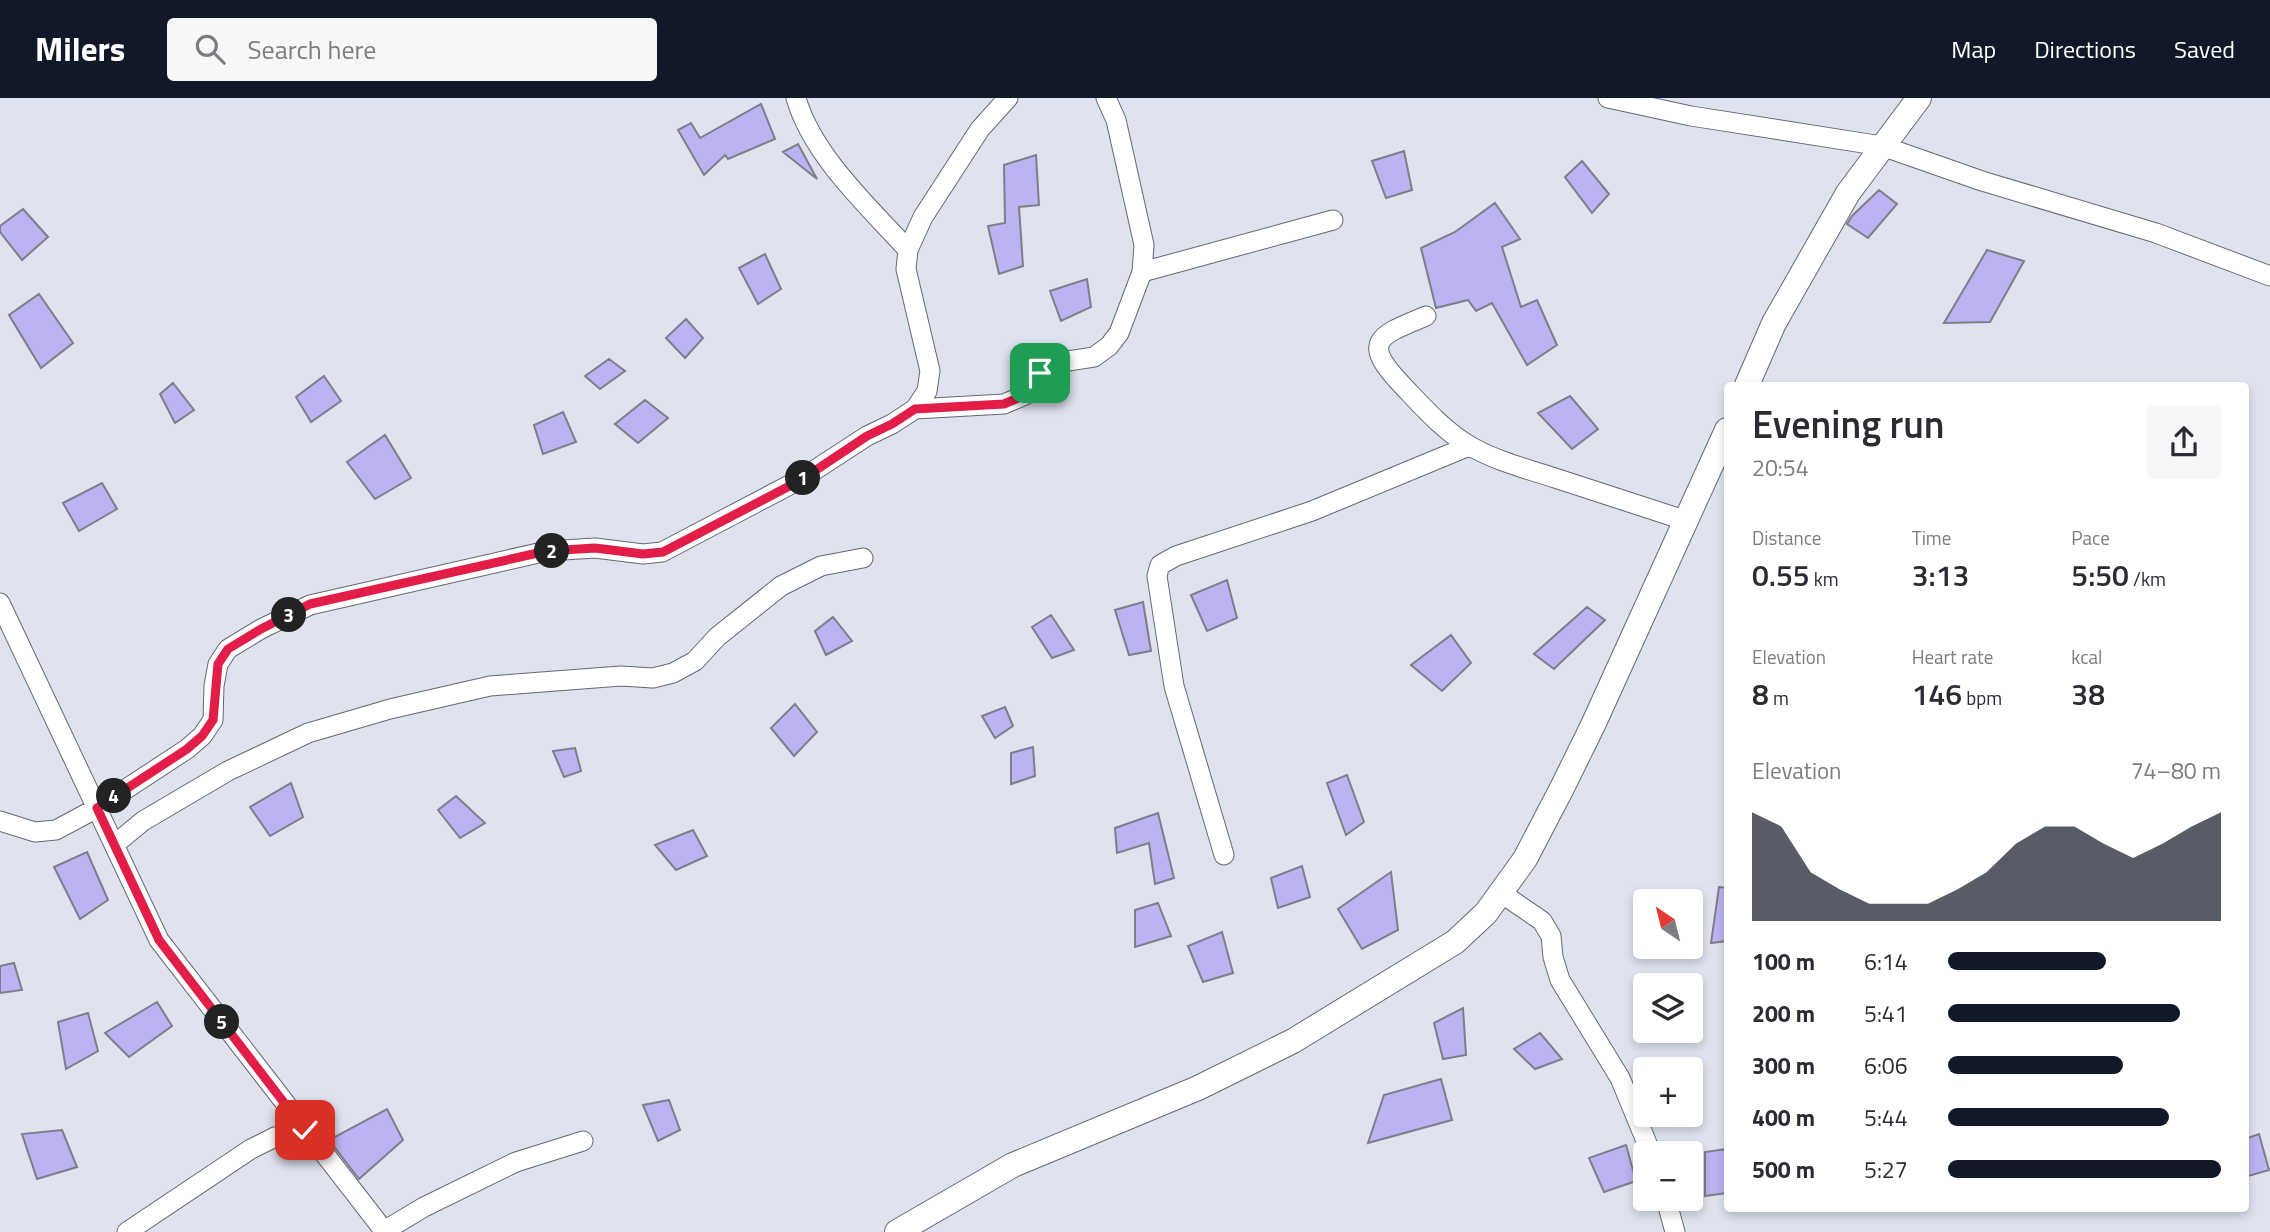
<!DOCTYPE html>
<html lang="en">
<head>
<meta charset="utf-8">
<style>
  body { margin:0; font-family:"Titillium Web",sans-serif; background:#f7f7f7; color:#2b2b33; height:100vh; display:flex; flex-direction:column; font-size:26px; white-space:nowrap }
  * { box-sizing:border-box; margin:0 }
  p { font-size:23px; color:#7c7c81 }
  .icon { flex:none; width:38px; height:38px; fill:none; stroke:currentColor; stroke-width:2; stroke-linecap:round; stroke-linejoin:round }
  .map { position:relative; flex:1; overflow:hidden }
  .details { position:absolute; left:1724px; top:284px; width:525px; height:830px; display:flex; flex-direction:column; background:#fff; border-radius:7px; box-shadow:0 4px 10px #0003 }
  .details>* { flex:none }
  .needle { width:46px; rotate:325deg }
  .buttons { position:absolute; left:1633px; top:791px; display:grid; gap:14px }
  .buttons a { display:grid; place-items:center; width:70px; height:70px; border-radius:7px; background:#fff; box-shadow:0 4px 10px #0003; font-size:35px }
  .pin { position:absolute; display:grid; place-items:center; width:60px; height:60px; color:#fff; margin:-30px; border-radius:14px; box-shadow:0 4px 10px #0006 }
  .km { position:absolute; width:35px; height:35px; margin:-18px; border-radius:50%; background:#222; color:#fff; font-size:19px; line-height:35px; text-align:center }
  .round { display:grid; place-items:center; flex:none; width:74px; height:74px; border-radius:7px; background:#f7f7f7 }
  .head { display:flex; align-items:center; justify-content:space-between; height:119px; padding:0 28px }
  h1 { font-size:38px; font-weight:600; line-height:52px }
  .stats { display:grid; grid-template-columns:repeat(3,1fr); gap:10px; height:119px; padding:7px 28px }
  .stats div { display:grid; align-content:center }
  .stats b { font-size:30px; font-weight:600 }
  .stats small { font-size:19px; font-weight:400 }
  .stats p { font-size:19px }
  .chart { height:196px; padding:14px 28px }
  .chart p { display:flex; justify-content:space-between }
  .chart svg { width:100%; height:126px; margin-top:7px; fill:#111827; opacity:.7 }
  ul { padding:0 28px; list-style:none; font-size:23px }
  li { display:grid; grid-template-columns:112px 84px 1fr; align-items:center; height:52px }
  li i { height:18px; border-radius:9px; background:#111827 }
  header { display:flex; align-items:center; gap:42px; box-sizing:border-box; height:98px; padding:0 35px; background:#111827; color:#fff }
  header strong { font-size:33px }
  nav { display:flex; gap:38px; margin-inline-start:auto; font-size:24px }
  .search { width:490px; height:63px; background:#f7f7f7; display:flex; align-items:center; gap:18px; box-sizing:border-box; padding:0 24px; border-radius:7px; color:#7c7c81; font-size:26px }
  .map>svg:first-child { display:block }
</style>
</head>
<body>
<header>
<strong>Milers</strong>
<div class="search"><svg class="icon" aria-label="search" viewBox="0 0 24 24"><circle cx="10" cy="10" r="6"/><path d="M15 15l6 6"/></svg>Search here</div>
<nav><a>Map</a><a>Directions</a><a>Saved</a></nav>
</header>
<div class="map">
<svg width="2270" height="1134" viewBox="0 0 2270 1134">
  <rect width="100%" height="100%" fill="#dee3ef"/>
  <path fill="#bbb3f2" stroke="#7f7d89" stroke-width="2" d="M 761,6 L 775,41 L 728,61 L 725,57 L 704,77 L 678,32 L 691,25 L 700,40 Z
    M 798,46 L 817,81 L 783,54 Z
    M 1404,53 L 1412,92 L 1386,100 L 1372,63 Z
    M 1036,57 L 1039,107 L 1019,109 L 1023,168 L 999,176 L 988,128 L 1005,125 L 1004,67 Z
    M 1582,63 L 1609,96 L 1592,115 L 1565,79 Z
    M 1879,92 L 1897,106 L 1868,140 L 1847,126 L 1852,118 Z
    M 1495,105 L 1520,141 L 1502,149 L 1521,209 L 1537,202 L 1557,247 L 1527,267 L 1492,205 L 1476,213 L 1468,202 L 1436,210 L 1421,150 L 1455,134 Z
    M 23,111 L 48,139 L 22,162 L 0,134 L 0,128 Z
    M 1987,152 L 2024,163 L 1990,224 L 1944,225 Z
    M 765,156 L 781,191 L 758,206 L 739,170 Z
    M 1087,181 L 1091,209 L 1061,223 L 1050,193 Z
    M 39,196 L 73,245 L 41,270 L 9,217 Z
    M 686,221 L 703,240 L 685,260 L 666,240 Z
    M 609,261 L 625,273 L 600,291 L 585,278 Z
    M 324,278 L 341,303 L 311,324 L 296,299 Z
    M 173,285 L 194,312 L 175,325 L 160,296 Z
    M 1570,298 L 1598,331 L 1572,351 L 1538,315 Z
    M 645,302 L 668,320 L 638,345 L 615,326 Z
    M 563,314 L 576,344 L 543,356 L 534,327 Z
    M 385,337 L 411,380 L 375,401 L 347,364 Z
    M 102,385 L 117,411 L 79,433 L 63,405 Z
    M 1227,482 L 1237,520 L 1207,533 L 1191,497 Z
    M 1143,504 L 1151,553 L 1129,557 L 1115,512 Z
    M 1587,509 L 1605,522 L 1554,571 L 1534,556 Z
    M 1051,517 L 1074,552 L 1052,560 L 1032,529 Z
    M 833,519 L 852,543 L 826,557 L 815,533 Z
    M 1451,537 L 1471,565 L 1442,593 L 1411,567 Z
    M 795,606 L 817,634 L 794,658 L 771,630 Z
    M 1005,609 L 1013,628 L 995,640 L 982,618 Z
    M 1033,649 L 1035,678 L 1011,686 L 1011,655 Z
    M 575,650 L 581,673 L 564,679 L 553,653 Z
    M 1347,677 L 1364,724 L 1346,737 L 1327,685 Z
    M 291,685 L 303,719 L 270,738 L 250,709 Z
    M 456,698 L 485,725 L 460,740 L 438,712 Z
    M 1158,715 L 1174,780 L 1155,786 L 1149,745 L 1117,755 L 1115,730 Z
    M 693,732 L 707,758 L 676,772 L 655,747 Z
    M 87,754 L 108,802 L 80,821 L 54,769 Z
    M 1302,768 L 1310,799 L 1278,810 L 1271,780 Z
    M 1391,774 L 1398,832 L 1362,851 L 1338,811 Z
    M 1719,789 L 1727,790 L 1727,843 L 1711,845 Z
    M 1158,805 L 1171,838 L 1135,849 L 1135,812 Z
    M 1222,834 L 1233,875 L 1203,884 L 1188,848 Z
    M 14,865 L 22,892 L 0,895 L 0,868 Z
    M 157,904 L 172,928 L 129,959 L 105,935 Z
    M 1463,910 L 1466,957 L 1443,961 L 1434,925 Z
    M 88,915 L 98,953 L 66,971 L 58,924 Z
    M 1540,935 L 1562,961 L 1535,971 L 1514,951 Z
    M 1441,981 L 1452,1022 L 1368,1045 L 1384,997 Z
    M 669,1002 L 680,1032 L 658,1043 L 643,1007 Z
    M 387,1011 L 403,1042 L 359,1081 L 329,1042 Z
    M 62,1032 L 77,1069 L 37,1081 L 22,1036 Z
    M 2259,1036 L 2269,1072 L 2245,1079 L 2245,1041 Z
    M 1626,1047 L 1636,1083 L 1604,1094 L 1589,1060 Z
    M 1727,1051 L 1727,1095 L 1705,1098 L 1705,1054 Z"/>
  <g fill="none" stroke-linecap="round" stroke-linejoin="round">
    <defs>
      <path id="minor" d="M 796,0 C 812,57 869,109 908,152
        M 1608,0 L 1691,18 L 1882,48 L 1982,83 L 2156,135 L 2270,178
        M 1142,174 L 1333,122
        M 1426,218 C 1378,238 1360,243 1403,288 C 1423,309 1444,333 1470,348 C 1496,363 1527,371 1555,380 C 1599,394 1643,409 1687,423
        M 915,311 L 1004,306 L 1025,297 L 1040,275 L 1055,265 L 1094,259 L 1109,248 L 1119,235 L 1142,174 L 1144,147 L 1116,22 L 1106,0
        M 0,505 L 159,842 L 385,1134
        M 0,723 L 35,734 L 56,732 L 97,710 L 187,651 L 202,638 L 213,622 L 214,588 L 218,566 L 228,551 L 261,531 L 310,507 L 547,453 L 595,450 L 643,456 L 662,454 L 801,381 L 867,338 L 892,326 L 915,311 L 927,293 L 930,273 L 906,171 L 908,152 L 923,119 L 980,31 L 1008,0
        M 114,747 L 143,723 L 228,673 L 308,635 L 390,611 L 490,588 L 621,578 L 653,580 L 673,575 L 695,563 L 717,539 L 781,488 L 821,468 L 863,460
        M 1224,757 L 1174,588 L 1157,478 L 1160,467 L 1176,458 L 1312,413 L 1469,348
        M 1501,795 L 1542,823 L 1551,838 L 1553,859 L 1560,882 L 1620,980 L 1651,1055
        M 1666,1101 L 1675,1134
        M 384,1133 L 424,1109 L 516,1064 L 583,1043
        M 127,1134 L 251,1051 L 275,1039 L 305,1032"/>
      <path id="tertiary" d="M 1747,287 L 1774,225 L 1848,95 L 1919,0
        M 897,1134 L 1013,1067 L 1198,990 L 1293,943 L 1455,844 L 1486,815 L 1525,761 L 1562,690 L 1593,627 L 1727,332"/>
    </defs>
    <use href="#minor" stroke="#646872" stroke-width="21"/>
    <use href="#tertiary" stroke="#646872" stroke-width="26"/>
    <use href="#minor" stroke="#fff" stroke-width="19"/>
    <use href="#tertiary" stroke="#fff" stroke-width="24"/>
  </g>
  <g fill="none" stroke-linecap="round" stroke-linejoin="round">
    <defs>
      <path id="route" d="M 305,1032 L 159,842 L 97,710 L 187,651 L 202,638 L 213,622 L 218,566 L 228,551 L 261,531 L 310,506 L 547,453 L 595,450 L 643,456 L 663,454 L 801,382 L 867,338 L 892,326 L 915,311 L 1004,306 L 1025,297 L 1040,275"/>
    </defs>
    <use href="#route" stroke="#fff" stroke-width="14"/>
    <use href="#route" stroke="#e11d48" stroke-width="9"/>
  </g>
</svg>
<div class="buttons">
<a><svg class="needle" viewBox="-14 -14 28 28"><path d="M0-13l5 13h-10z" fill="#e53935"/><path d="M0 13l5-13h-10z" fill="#7c7c81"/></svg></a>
<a><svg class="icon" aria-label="layers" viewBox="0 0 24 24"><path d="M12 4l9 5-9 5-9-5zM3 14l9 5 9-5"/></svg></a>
<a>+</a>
<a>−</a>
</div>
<div class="pin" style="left:1040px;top:275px;background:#1e9e55"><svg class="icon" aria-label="arrive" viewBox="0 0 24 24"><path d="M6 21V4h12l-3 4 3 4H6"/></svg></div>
<div class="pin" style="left:305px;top:1032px;background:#d93025"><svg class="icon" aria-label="check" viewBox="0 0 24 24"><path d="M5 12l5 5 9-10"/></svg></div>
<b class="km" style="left:803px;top:380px">1</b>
<b class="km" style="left:552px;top:453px">2</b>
<b class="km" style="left:289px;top:517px">3</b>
<b class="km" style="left:114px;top:698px">4</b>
<b class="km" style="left:222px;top:924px">5</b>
<section class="details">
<div class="head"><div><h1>Evening run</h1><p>20:54</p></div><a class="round"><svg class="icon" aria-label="share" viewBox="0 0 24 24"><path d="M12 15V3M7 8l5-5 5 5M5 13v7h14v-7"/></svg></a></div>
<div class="stats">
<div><p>Distance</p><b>0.55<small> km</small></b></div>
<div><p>Time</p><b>3:13</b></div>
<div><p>Pace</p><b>5:50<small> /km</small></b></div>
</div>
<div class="stats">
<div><p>Elevation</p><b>8<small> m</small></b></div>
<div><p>Heart rate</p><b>146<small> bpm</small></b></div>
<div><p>kcal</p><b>38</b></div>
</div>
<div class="chart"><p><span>Elevation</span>74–80 m</p>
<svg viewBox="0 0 160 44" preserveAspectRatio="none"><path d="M0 44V6L10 11L20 27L30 33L40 38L50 38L60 38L70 33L80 27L90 17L100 11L110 11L120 17L130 22L140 17L150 11L160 6V44z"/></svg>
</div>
<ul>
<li><b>100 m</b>6:14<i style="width:58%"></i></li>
<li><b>200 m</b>5:41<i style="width:85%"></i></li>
<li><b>300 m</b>6:06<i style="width:64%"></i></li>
<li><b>400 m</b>5:44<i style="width:81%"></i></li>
<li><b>500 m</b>5:27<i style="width:100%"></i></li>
</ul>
</section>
</div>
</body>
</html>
